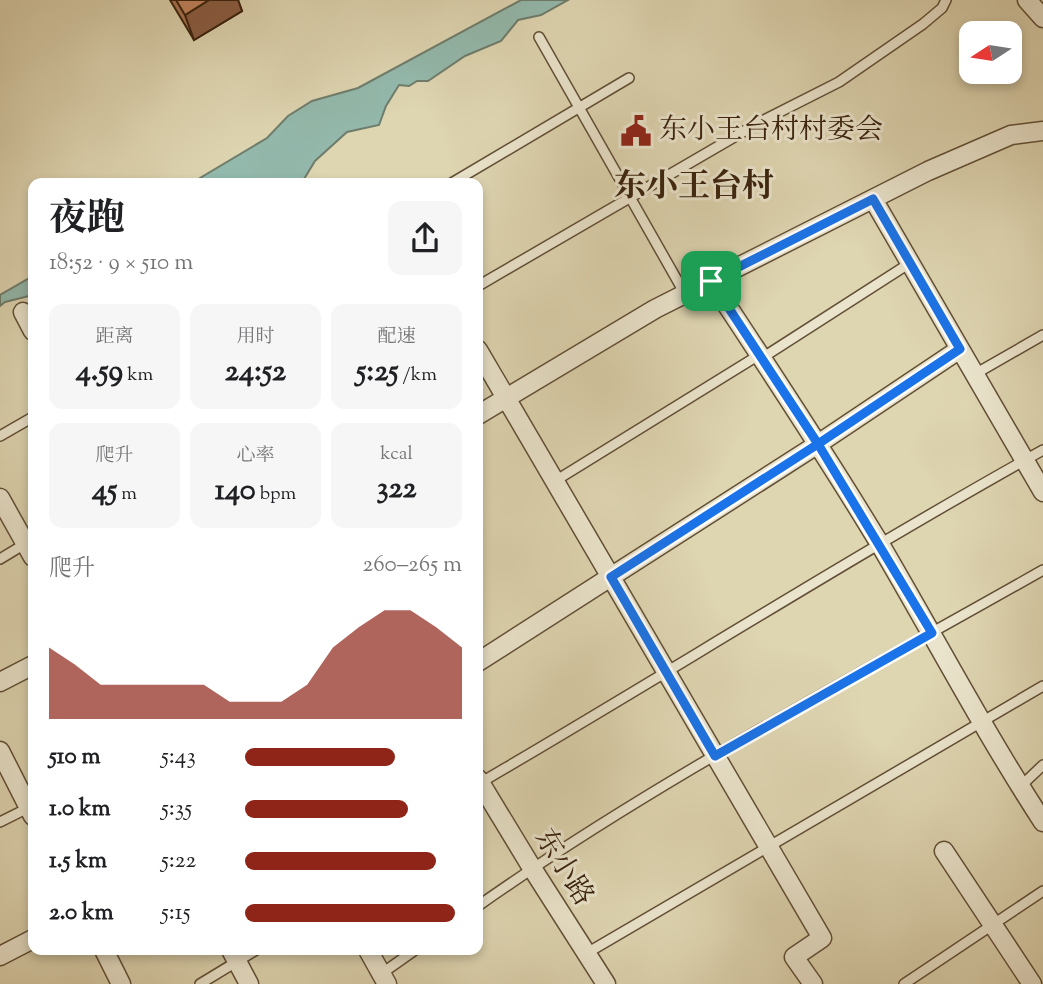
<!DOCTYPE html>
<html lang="zh">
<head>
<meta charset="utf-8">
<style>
  body { margin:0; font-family:"Sorts Mill Goudy","Noto Serif SC",serif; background:#f6f6f6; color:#202124; height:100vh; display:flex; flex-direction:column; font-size:26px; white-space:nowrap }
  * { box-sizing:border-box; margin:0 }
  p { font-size:23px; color:#757577 }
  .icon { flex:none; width:38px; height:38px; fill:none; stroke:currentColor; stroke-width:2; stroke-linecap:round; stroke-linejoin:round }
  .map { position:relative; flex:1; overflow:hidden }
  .side { position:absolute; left:28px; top:178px; width:455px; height:777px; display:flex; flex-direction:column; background:#fff; border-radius:14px; box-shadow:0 4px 10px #0003 }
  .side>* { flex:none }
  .needle { width:46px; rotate:258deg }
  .fabs { position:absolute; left:959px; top:21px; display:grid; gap:14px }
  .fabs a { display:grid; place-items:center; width:63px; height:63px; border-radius:14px; background:#fff; box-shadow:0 4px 10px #0003; font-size:35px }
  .pin { position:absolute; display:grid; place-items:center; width:60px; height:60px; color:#fff; margin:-30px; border-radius:14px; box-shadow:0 4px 10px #0006 }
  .round { display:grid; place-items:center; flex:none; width:74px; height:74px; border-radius:14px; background:#f6f6f6 }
  .summary { display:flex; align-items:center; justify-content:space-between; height:119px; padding:0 21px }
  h1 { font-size:38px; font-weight:700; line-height:52px }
  .figures { display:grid; grid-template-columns:repeat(3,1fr); gap:10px; height:119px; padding:7px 21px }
  .figures div { display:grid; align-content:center; border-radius:14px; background:#f6f6f6; text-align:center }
  .figures b { font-size:30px; font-weight:700 }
  .figures small { font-size:19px; font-weight:400 }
  .figures p { font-size:19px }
  .chart { height:196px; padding:14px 21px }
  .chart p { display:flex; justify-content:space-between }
  .chart svg { width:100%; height:126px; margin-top:7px; fill:#8f2418; opacity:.7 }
  ul { padding:0 21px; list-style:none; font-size:23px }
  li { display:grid; grid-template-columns:112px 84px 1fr; align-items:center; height:52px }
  li i { height:18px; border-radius:9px; background:#8f2418 }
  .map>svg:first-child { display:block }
</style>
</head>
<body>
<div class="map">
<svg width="1043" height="984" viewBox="0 0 1043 984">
  <rect width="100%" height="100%" fill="#ded5b1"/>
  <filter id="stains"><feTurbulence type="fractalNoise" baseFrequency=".00286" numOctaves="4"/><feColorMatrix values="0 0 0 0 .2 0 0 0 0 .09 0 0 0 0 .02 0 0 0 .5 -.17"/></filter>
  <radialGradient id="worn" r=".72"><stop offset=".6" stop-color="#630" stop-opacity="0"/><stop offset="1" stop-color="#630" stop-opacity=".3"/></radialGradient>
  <path fill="#93b9ac" stroke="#6f7d6c" stroke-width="2" d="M 521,0 L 568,0 L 541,15 L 518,20 L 501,41 L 465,56 L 428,81 L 417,81 L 409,86 L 399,85 L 386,106 L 379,125 L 347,132 L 315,161 L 301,184 L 190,184 L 267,138 L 288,116 L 312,101 L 358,88 Z
    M 33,276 L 33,295 L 5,302 L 0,306 L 0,295 Z"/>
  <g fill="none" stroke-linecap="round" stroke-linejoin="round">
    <defs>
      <path id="service" d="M 539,37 L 685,294
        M 450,184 L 629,78
        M 478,286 L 760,122 L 839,82 L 923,24 L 942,8 L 946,0
        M 762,358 L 910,263
        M 975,374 L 1043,335
        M 0,436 L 33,417
        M 555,481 L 759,355
        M 0,559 L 33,539
        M 480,783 C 668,673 853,556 1043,450
        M 1020,787 L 1043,765
        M 0,822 L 30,807
        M 478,906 C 657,780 853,678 1043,570
        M 587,953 L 1043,686
        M 381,974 L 415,950
        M 200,984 L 256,950
        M 904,984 L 1043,891"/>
      <path id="minor" d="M 1027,0 L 1043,18
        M 873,199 L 1043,492
        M 711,281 C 769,369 827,456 881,546 C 935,638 985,733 1043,822
        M 23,312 L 33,331
        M 478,350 L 822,938 L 794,957 L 813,984
        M 478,415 L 655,309 L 928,171 L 1011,135 L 1043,131
        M 0,498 L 33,557
        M 478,662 L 818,444 L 960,349
        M 0,682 L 33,665
        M 0,751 L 33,816
        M 478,779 L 532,868 L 606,984
        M 944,851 L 1032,984
        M 104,950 L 121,984
        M 231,950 L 249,984
        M 368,950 L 387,984
        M 0,956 L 33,939"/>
    </defs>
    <use href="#service" stroke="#624f36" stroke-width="12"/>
    <use href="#minor" stroke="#624f36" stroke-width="21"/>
    <use href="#service" stroke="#eae4cc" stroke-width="9"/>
    <use href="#minor" stroke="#eae4cc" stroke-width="18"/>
  </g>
  <path fill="#a97253" stroke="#39220d" stroke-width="2" d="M 170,0 L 238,0 L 242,11 L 194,40 Z"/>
  <path fill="#8a5d43" stroke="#39220d" stroke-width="2" d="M 209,0 L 238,0 L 242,11 L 194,40 L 185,15 Z"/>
  <path fill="#c58560" stroke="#39220d" stroke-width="2" d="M 176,0 L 209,0 L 185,15 Z"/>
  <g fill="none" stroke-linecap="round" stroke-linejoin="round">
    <defs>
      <path id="route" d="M 711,281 L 818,444 L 611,577 L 715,756 L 932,633 L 818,444 L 960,349 L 873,199 L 711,281"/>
    </defs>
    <use href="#route" stroke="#fff" stroke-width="14"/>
    <use href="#route" stroke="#1a73e8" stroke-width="9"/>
  </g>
  <defs>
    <symbol id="civic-bare" viewBox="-9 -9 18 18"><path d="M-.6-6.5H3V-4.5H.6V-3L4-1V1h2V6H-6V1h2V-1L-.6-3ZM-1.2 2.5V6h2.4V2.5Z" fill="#8f2418" stroke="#eae4cc" stroke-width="2.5" paint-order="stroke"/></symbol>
  </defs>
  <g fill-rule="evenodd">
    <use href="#civic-bare" x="614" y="109" width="44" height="44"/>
  </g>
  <g text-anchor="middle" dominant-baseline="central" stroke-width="6" stroke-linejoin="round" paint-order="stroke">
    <g font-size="28" fill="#39220d" stroke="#eae4cc" text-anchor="start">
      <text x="659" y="131">东小王台村村委会</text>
    </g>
    <g font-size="28" fill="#39220d" stroke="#eae4cc">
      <text transform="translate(563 868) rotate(58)">东小路</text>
    </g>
    <g font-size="32" font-weight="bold" fill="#39220d" stroke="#eae4cc">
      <text x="694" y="188">东小王台村</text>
    </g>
  </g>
  <rect width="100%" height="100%" filter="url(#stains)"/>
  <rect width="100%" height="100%" fill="url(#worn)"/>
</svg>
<div class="fabs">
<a><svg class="needle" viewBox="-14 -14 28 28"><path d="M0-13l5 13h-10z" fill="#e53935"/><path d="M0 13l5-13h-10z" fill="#757577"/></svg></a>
</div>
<div class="pin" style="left:711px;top:281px;background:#1e9e55"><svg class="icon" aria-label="arrive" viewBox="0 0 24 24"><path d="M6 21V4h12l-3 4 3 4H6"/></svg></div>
<section class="side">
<div class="summary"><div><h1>夜跑</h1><p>18:52 · 9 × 510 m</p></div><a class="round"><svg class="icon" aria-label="share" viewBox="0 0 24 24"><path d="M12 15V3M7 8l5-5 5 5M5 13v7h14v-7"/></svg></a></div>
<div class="figures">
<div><p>距离</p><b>4.59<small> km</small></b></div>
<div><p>用时</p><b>24:52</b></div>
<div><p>配速</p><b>5:25<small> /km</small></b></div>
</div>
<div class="figures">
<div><p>爬升</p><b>45<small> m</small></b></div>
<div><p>心率</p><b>140<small> bpm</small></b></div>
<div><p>kcal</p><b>322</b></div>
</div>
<div class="chart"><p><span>爬升</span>260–265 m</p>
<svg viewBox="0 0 160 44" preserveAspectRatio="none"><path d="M0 44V19L10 25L20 32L30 32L40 32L50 32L60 32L70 38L80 38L90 38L100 32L110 19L120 12L130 6L140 6L150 12L160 19V44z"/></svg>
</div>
<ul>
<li><b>510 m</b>5:43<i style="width:69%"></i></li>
<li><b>1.0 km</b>5:35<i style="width:75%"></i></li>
<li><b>1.5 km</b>5:22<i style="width:88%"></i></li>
<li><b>2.0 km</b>5:15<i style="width:97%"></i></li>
</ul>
</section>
</div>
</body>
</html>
